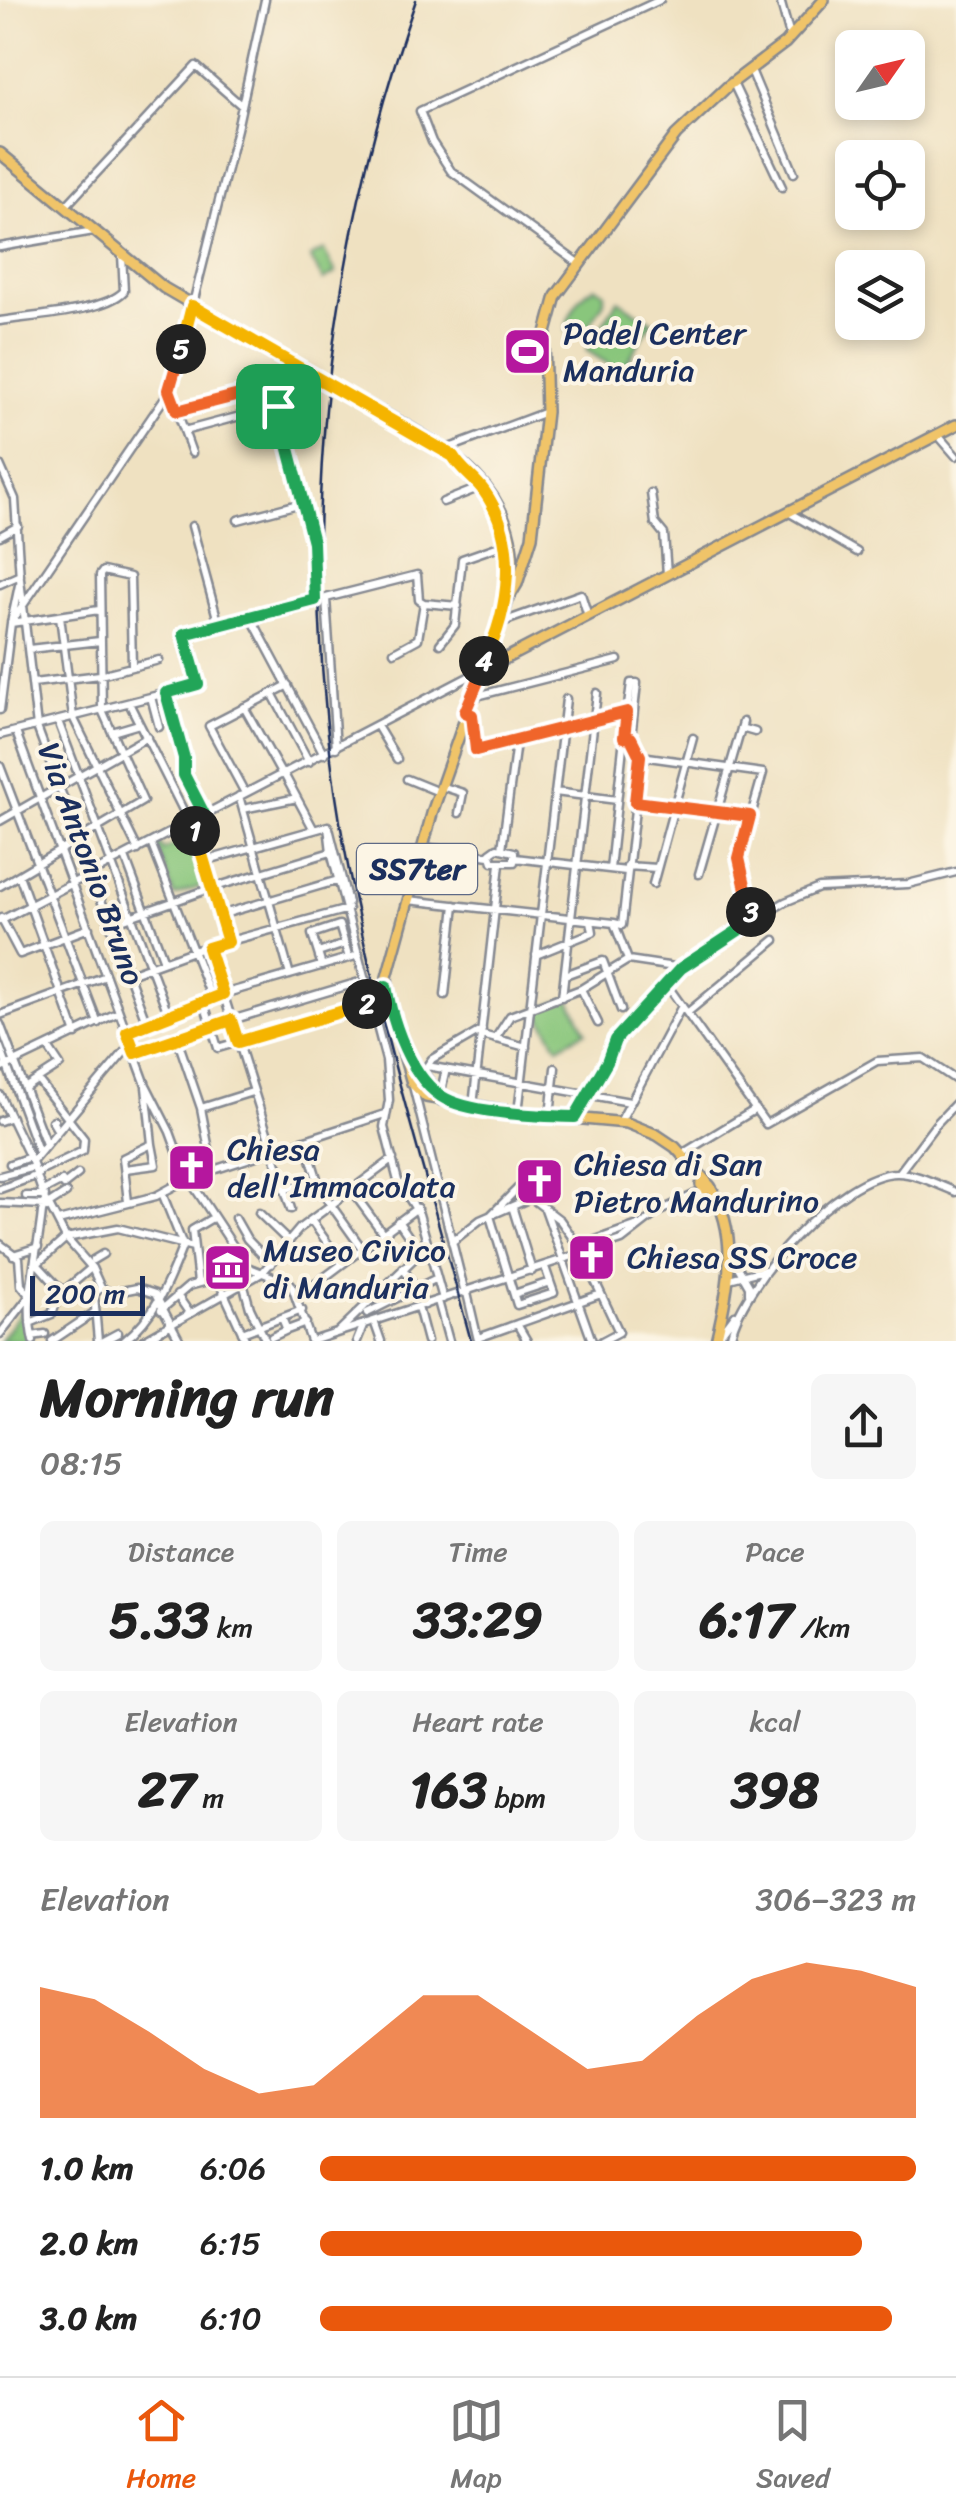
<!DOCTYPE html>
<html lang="en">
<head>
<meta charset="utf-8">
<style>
  body { margin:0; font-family:Sriracha,sans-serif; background:#f6f6f6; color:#222; height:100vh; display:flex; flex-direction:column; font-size:38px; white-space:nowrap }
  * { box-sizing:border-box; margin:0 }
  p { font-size:32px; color:#767676 }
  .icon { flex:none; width:55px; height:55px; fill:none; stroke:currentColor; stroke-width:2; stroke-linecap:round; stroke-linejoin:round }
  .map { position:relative; height:1341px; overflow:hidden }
  .side { display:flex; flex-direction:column; background:#fff; flex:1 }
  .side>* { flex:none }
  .needle { width:65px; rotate:56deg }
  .buttons { position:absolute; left:835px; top:30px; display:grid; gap:20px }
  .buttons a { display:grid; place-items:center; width:90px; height:90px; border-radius:15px; background:#fff; box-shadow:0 5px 15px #0003; font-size:50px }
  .scale { position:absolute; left:30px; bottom:25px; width:115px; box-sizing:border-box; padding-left:10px; border:5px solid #1b2f5e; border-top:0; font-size:28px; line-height:35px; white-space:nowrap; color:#1b2f5e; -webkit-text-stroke:8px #fcf5e5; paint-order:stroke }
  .pin { position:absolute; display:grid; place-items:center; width:85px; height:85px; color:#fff; margin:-42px; border-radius:20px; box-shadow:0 5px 15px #0006 }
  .km { position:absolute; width:50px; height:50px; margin:-25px; border-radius:50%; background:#222; color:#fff; font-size:28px; line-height:50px; text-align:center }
  .round { display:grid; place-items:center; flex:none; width:105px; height:105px; border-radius:15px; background:#f6f6f6 }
  .head { display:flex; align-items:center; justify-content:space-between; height:170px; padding:0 40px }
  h1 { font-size:55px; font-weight:700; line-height:75px }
  .stats { display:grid; grid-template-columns:repeat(3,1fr); gap:15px; height:170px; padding:10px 40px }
  .stats div { display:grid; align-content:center; border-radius:15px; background:#f6f6f6; text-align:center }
  .stats b { font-size:50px; font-weight:700 }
  .stats small { font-size:28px; font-weight:400 }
  .stats p { font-size:28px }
  .chart { height:280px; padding:20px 40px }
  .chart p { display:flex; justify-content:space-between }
  .chart svg { width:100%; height:180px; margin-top:10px; fill:#ea580c; opacity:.7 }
  ul { padding:0 40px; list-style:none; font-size:32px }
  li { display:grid; grid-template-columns:160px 120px 1fr; align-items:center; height:75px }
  li i { height:25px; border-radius:12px; background:#ea580c }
  .dock { display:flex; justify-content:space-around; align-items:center; height:140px; border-top:2px solid #e0e0e0; background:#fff; font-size:28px; color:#767676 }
  .dock a { display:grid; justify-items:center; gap:5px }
  .dock .active { color:#ea580c }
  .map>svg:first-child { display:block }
</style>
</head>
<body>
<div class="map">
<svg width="956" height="1341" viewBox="0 0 956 1341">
  <rect width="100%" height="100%" fill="#fcf5e5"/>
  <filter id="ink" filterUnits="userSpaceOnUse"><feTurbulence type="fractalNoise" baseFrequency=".01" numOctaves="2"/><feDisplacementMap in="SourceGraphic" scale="20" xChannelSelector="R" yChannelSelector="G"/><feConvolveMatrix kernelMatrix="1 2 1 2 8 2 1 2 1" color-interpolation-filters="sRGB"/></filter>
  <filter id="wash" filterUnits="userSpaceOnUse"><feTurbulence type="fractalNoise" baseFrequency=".0048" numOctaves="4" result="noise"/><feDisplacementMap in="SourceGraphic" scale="40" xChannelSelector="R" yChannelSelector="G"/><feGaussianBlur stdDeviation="2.25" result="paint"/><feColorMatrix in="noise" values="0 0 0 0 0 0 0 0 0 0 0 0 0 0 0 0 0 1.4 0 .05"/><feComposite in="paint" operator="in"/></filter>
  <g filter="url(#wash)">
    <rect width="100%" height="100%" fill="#efe1c1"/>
    <path fill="#89c67b" stroke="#527a6c" stroke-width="2.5" d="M 324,250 L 336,273 L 323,280 L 310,257 Z
      M 595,287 L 604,292 L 604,302 L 584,333 L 572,335 L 567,330 C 566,317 582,292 595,287 Z
      M 618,300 L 652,322 L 621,372 L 586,350 Z
      M 187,826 L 192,826 L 208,884 L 174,896 L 156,844 L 159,843 L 164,850 L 187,838 Z
      M 569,998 L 586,1031 L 558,1047 L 536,1009 Z
      M 26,1310 L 31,1341 L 0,1341 L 21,1311 Z"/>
  </g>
  <g filter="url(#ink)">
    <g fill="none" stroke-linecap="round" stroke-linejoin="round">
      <defs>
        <path id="minor" d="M 780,0 L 790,36
          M 751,70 L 794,173
          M 733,83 L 782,187
          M 65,207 L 196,66 L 242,106
          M 0,247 L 94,231
          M 578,263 L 451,171 L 432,142 L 420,111 L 660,0
          M 0,321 C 30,316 105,312 124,291 L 122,255
          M 170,391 L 192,453
          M 177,411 L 297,380
          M 184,431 L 278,406
          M 937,434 L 956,456
          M 444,450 L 546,412
          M 0,465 L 15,499 L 20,579 L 37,727 L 147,1024
          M 651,493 L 655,523 L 664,534 L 667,574
          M 443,502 L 481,487
          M 494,507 L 504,533 L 505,598
          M 788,512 L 857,552
          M 238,520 L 302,503
          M 192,526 L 219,625
          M 0,536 L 18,526
          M 0,584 L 20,575
          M 19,585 L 11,623 L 99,610
          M 60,616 L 73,717 L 138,850
          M 251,617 L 324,754
          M 500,623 L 581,594 L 588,616
          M 440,644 L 455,625 L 462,559 L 505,544
          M 29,649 L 100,641
          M 394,652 L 418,639 L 424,603
          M 33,683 L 100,675 L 159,660
          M 166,693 L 183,757 L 184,775 L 204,815
          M 272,693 L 309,762
          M 151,697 L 159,727
          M 473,697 L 618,660
          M 129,703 L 189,822
          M 244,707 L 282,775
          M 0,710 L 11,623 L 172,387 L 237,129 L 265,0
          M 467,713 L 472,715 L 474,741 L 478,750 L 627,712
          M 58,721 L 169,1016
          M 377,726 L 397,759 L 388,745
          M 741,728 L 755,732
          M 16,732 L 146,1085 L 170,1132 L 185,1173 L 247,1267
          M 112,732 L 139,724
          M 0,735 L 198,685 L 185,634 L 315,601 L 313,542 L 274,386
          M 336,748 L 326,598 L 417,575 L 419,600 L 424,603 L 458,606
          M 641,756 L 763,773 L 739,858 L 754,920 L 785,902 L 819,888 L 908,884 L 956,872
          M 0,766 L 98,1023
          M 284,774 L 313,828
          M 407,779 L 439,792
          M 441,786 L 463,793 L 459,813
          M 555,792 L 617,800
          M 245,793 L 209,726 L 288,685
          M 239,796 L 290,975
          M 635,802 L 750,816
          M 243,809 L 297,798
          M 193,820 L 228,942
          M 0,821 L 147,737
          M 328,826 L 331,852 L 386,1060 L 389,1100 L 384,1127 L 398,1181 L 419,1214 L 443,1299
          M 329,828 L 348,903
          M 151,843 L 212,999
          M 423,847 L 490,856
          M 497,848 L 514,852 L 514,862 L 493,862 L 490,853 Z
          M 502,849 L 516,742
          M 125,857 L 164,961
          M 515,858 L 626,871
          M 204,861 L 328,826
          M 627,866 L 657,868
          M 610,869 L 624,737
          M 699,874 L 743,722
          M 19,875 L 76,1034
          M 653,884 L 693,738
          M 0,886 L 143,801 L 102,710 L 100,575 L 103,571 L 130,577 L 132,666
          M 408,900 L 614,923 L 628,960
          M 220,915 L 339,880
          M 1,918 L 20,954 L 89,928
          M 0,921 L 476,673
          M 614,923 L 622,925 L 641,756 L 631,738 L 637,683 L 631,683 L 624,737 L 631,738
          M 110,924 L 212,888 L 331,852
          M 209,948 L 291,1209
          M 318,953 L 345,944
          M 536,955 L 593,932 L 591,921
          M 322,966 L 312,934 L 339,925 L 349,958
          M 129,974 L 193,951 L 348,909
          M 565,975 L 603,961 L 621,1010
          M 667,985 L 766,1124 L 877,1061 L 923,1058 L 956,1080
          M 581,989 L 598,1023
          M 445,995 L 455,905
          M 562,997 L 597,693
          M 204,1003 L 218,1048 L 371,1003 L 386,986
          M 687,1013 L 775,940
          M 0,1015 L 106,976
          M 0,1024 L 46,1144
          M 127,1032 L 223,994 L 359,955
          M 482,1035 L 526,1047
          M 177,1038 L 201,1108 L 211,1160
          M 495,1039 L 510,1016 L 581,989 L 628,960 L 681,968 L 754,920 L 748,920 L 687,961 L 678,974 L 615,1040 L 607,1062 L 575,1117
          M 0,1047 L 39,1153
          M 135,1053 L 201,1029 L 366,980
          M 427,1066 L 630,1102
          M 0,1069 L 119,1012
          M 425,1069 L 432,1059 L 482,1030
          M 413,1086 L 465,1293
          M 26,1087 L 60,1065 L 48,1047
          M 441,1091 L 446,1069
          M 0,1095 L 32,1162 L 46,1203
          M 473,1106 L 500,864
          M 201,1108 L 252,1092
          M 518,1113 L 566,699
          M 550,1116 L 555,1068
          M 54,1120 L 52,1121 L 58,1131
          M 0,1121 L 11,1117
          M 620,1122 L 682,1006
          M 305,1140 L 321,1191 L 361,1247
          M 682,1154 L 756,1109
          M 32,1162 L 131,1044
          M 10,1164 L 30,1157
          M 125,1169 L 156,1165 L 152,1144
          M 37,1173 L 83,1151 L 84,1139 L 38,1080
          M 899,1173 L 936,1124 L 956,1103
          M 0,1176 L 34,1167
          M 0,1189 L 38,1175
          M 284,1190 L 317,1180
          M 43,1191 L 62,1181 L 64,1185 L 78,1174
          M 352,1191 L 382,1232
          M 26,1196 L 45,1196
          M 128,1202 L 123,1158 L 152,1144 L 146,1087
          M 0,1203 L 44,1205
          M 49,1204 L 66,1193
          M 49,1205 L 66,1238 L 92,1268 L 101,1288
          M 512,1206 L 532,1271
          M 545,1209 L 592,1341
          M 259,1213 L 289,1242
          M 490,1216 L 518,1188 L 560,1220 L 579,1247 L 619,1332 L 602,1341
          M 490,1216 L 517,1305 L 554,1293 L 545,1267
          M 235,1218 L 247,1239 L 271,1264
          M 311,1220 L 341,1262
          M 58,1221 L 156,1196 L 189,1178 L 385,1114
          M 398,1221 L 420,1253
          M 66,1238 L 118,1228 L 193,1247
          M 452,1242 L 480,1220 L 531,1198
          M 0,1244 L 19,1258 L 21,1285 L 30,1296
          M 579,1246 L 638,1225
          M 13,1255 L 38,1247
          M 731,1255 L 749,1286 L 749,1293
          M 93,1260 L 103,1254
          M 37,1264 C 56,1283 74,1314 101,1288 L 112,1293 L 137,1288 L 155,1294 L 180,1341
          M 37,1264 L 66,1238
          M 247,1267 L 291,1284 L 311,1341
          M 403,1268 L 425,1305
          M 240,1272 L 250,1308 L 266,1341
          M 217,1278 L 246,1341
          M 729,1279 L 764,1270
          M 198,1283 L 192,1230 L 214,1217
          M 467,1293 L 478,1340
          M 296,1294 L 309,1289 L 417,1208
          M 514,1294 L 550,1282
          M 94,1295 L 98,1341
          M 177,1295 L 190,1314
          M 438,1301 L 449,1341
          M 418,1307 L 427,1341
          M 161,1310 L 189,1286 L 240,1272 L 247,1267
          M 367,1313 L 437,1278
          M 282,1318 L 287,1330 L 306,1323
          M 374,1321 L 381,1341
          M 30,1323 L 52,1314 L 59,1295 L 91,1268
          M 517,1324 L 527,1341
          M 338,1332 L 428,1245
          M 242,1333 L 302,1310
          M 0,1334 L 29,1297
          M 32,1336 L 45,1334
          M 272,1337 L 287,1330
          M 478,1338 L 601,1294
          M 33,1341 C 23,1299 38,1254 42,1212 L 44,1206 L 47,1208 L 49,1205 L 46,1203 L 44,1206
          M 52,1341 L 95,1312
          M 103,1341 L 118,1333
          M 124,1341 C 155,1317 169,1281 183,1245 L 162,1193
          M 142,1341 L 262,1273 L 300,1228 L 393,1159
          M 312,1341 L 622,1240 L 658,1212 L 704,1190
          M 357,1341 L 364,1324
          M 721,1341 L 717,1339 L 735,1315
          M 730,1341 C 738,1287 840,1173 897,1173 C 916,1173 938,1185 956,1192"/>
        <path id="major" d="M 0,153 L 164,288 L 324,381
          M 332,385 C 414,433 531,472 510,589 C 505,615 494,646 479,668
          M 508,599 L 517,584 L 532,537 L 546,412 L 544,340 L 556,296 L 676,135 L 728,86 L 785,43 L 824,0
          M 479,679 L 433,810 L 387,977 L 389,1002 L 412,1083 L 426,1097 L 518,1113 L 627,1123 L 657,1135 L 675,1147 L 706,1181
          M 479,679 L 487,678 L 487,669 L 491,666 L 956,425
          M 405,1051 L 439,1095 L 447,1100
          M 705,1181 L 710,1186 L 705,1190 L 701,1185 Z
          M 710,1186 C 740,1235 729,1288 716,1341"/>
      </defs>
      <use href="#minor" stroke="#858890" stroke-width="11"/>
      <use href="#major" stroke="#858890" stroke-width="14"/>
      <use href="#minor" stroke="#fff" stroke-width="6"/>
      <use href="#major" stroke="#f0c469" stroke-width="9"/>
      <path stroke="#1b2f5e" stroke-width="2.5" d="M 416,0 C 323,264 294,551 341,828 C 371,1001 425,1171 471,1341"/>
      <defs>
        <path id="major-bridge" d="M 324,381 L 332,385"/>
      </defs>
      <use href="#major-bridge" stroke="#858890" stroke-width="14" stroke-linecap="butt"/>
      <use href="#major-bridge" stroke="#f0c469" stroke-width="9"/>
    </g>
  </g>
  <g fill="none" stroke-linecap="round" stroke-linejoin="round" filter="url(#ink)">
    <defs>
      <path id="split-1" d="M 195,831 L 192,820 L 204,814 L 184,775 L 184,758 L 166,693 L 198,684 L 184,634 L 315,600 L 313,542 L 278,406"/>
      <path id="split-2" d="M 195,831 L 228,942 L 208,948 L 223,994 L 127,1032 L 135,1053 L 231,1020 L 238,1042 L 367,1004"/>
      <path id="split-3" d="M 367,1004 L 386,986 C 392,1021 411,1081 446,1099 C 475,1114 542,1116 575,1117 L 607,1062 L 615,1040 L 681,968 L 754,920 L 751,912"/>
      <path id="split-4" d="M 484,661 L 477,671 L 479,679 L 465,712 L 472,715 L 476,750 L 627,712 L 624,737 L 631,738 L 640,756 L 635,802 L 750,816 L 739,858 L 751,912"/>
      <path id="split-5" d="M 181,349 L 192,306 L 453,456 C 461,470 475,478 484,491 C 519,540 510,610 484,661"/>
      <path id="split-6" d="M 181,349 L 169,390 L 177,411 L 274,386 L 278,406"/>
    </defs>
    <use href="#split-1" stroke="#fff" stroke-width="20"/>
    <use href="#split-2" stroke="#fff" stroke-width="20"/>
    <use href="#split-3" stroke="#fff" stroke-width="20"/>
    <use href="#split-4" stroke="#fff" stroke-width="20"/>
    <use href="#split-5" stroke="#fff" stroke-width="20"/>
    <use href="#split-6" stroke="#fff" stroke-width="20"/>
    <use href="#split-1" stroke="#22a559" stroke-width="12"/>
    <use href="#split-2" stroke="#f5b400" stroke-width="12"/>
    <use href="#split-3" stroke="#22a559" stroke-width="12"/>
    <use href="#split-4" stroke="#f0652b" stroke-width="12"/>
    <use href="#split-5" stroke="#f5b400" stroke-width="12"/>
    <use href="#split-6" stroke="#f0652b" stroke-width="12"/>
  </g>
  <defs>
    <symbol id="stadium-square" viewBox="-11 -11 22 22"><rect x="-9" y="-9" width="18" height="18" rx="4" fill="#b5179e" stroke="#fcf5e5"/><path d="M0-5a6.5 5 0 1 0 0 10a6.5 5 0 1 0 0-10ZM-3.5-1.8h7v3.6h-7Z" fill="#fff"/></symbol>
    <symbol id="church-square" viewBox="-11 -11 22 22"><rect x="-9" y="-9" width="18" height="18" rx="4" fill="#b5179e" stroke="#fcf5e5"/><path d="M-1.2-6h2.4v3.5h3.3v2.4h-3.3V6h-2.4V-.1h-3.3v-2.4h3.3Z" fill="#fff"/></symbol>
    <symbol id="museum-square" viewBox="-11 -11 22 22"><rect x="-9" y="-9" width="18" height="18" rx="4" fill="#b5179e" stroke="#fcf5e5"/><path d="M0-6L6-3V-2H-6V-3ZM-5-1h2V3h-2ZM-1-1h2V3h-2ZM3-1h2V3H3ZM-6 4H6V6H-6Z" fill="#fff"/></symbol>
  </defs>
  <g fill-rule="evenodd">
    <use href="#stadium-square" x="500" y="324" width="55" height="55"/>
    <use href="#church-square" x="164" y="1140" width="55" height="55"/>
    <use href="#church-square" x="512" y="1154" width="55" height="55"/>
    <use href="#church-square" x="564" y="1230" width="55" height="55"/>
    <use href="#museum-square" x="200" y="1240" width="55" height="55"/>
  </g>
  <g text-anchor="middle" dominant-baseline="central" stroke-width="8" stroke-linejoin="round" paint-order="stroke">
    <rect fill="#fcf5e5" stroke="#5e6a86" stroke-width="2.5" x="357" y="844" width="120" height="50" rx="8"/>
    <g font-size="30" font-weight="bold" fill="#1b2f5e">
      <text x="417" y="869">SS7ter</text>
    </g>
    <g font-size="32" fill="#1b2f5e" stroke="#fcf5e5" text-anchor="start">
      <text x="563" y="333">Padel Center<tspan x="563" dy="37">Manduria</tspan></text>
      <text x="227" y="1149">Chiesa<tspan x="227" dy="37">dell'Immacolata</tspan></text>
      <text x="574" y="1164">Chiesa di San<tspan x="574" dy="37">Pietro Mandurino</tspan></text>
      <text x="263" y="1250">Museo Civico<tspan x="263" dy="37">di Manduria</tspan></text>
      <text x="627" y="1257">Chiesa SS Croce</text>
    </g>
    <g font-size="32" fill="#1b2f5e" stroke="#fcf5e5">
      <text transform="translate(91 864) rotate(70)">Via Antonio Bruno</text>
    </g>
  </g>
</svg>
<div class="buttons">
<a><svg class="needle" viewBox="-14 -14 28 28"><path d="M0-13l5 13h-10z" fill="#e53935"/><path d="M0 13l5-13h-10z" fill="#767676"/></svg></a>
<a><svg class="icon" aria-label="locate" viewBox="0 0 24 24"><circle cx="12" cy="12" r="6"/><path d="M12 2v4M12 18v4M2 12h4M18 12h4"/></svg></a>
<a><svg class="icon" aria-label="layers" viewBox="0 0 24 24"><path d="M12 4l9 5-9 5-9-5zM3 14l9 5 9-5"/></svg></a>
</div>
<div class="scale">200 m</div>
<div class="pin" style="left:278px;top:406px;background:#1e9e55"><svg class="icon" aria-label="arrive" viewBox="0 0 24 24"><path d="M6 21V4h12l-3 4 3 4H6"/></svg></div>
<b class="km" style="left:195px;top:831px">1</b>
<b class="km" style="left:367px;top:1004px">2</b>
<b class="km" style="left:751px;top:912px">3</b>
<b class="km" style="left:484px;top:661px">4</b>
<b class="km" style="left:181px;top:349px">5</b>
</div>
<section class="side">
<div class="head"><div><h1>Morning run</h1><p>08:15</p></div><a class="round"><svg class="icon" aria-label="share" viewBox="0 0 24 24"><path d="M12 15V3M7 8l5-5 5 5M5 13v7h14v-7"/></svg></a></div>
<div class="stats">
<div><p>Distance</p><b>5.33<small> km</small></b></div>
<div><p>Time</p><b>33:29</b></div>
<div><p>Pace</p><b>6:17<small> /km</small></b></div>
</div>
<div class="stats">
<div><p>Elevation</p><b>27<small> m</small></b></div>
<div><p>Heart rate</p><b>163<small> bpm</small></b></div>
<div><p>kcal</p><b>398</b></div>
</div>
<div class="chart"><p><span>Elevation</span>306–323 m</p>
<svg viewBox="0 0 160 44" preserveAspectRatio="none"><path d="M0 44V12L10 15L20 23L30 32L40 38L50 36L60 25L70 14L80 14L90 23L100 32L110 30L120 19L130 10L140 6L150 8L160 12V44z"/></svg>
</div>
<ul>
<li><b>1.0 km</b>6:06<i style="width:100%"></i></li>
<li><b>2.0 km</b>6:15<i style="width:91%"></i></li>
<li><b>3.0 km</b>6:10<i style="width:96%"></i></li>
</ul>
</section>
<nav class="dock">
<a class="active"><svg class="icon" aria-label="home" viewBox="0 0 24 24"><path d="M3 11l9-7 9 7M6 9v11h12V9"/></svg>Home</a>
<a><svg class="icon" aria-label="map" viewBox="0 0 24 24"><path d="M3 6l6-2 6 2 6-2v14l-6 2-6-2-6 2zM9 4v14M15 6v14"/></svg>Map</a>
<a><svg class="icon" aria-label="saved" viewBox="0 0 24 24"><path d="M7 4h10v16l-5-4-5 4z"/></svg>Saved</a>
</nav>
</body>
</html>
